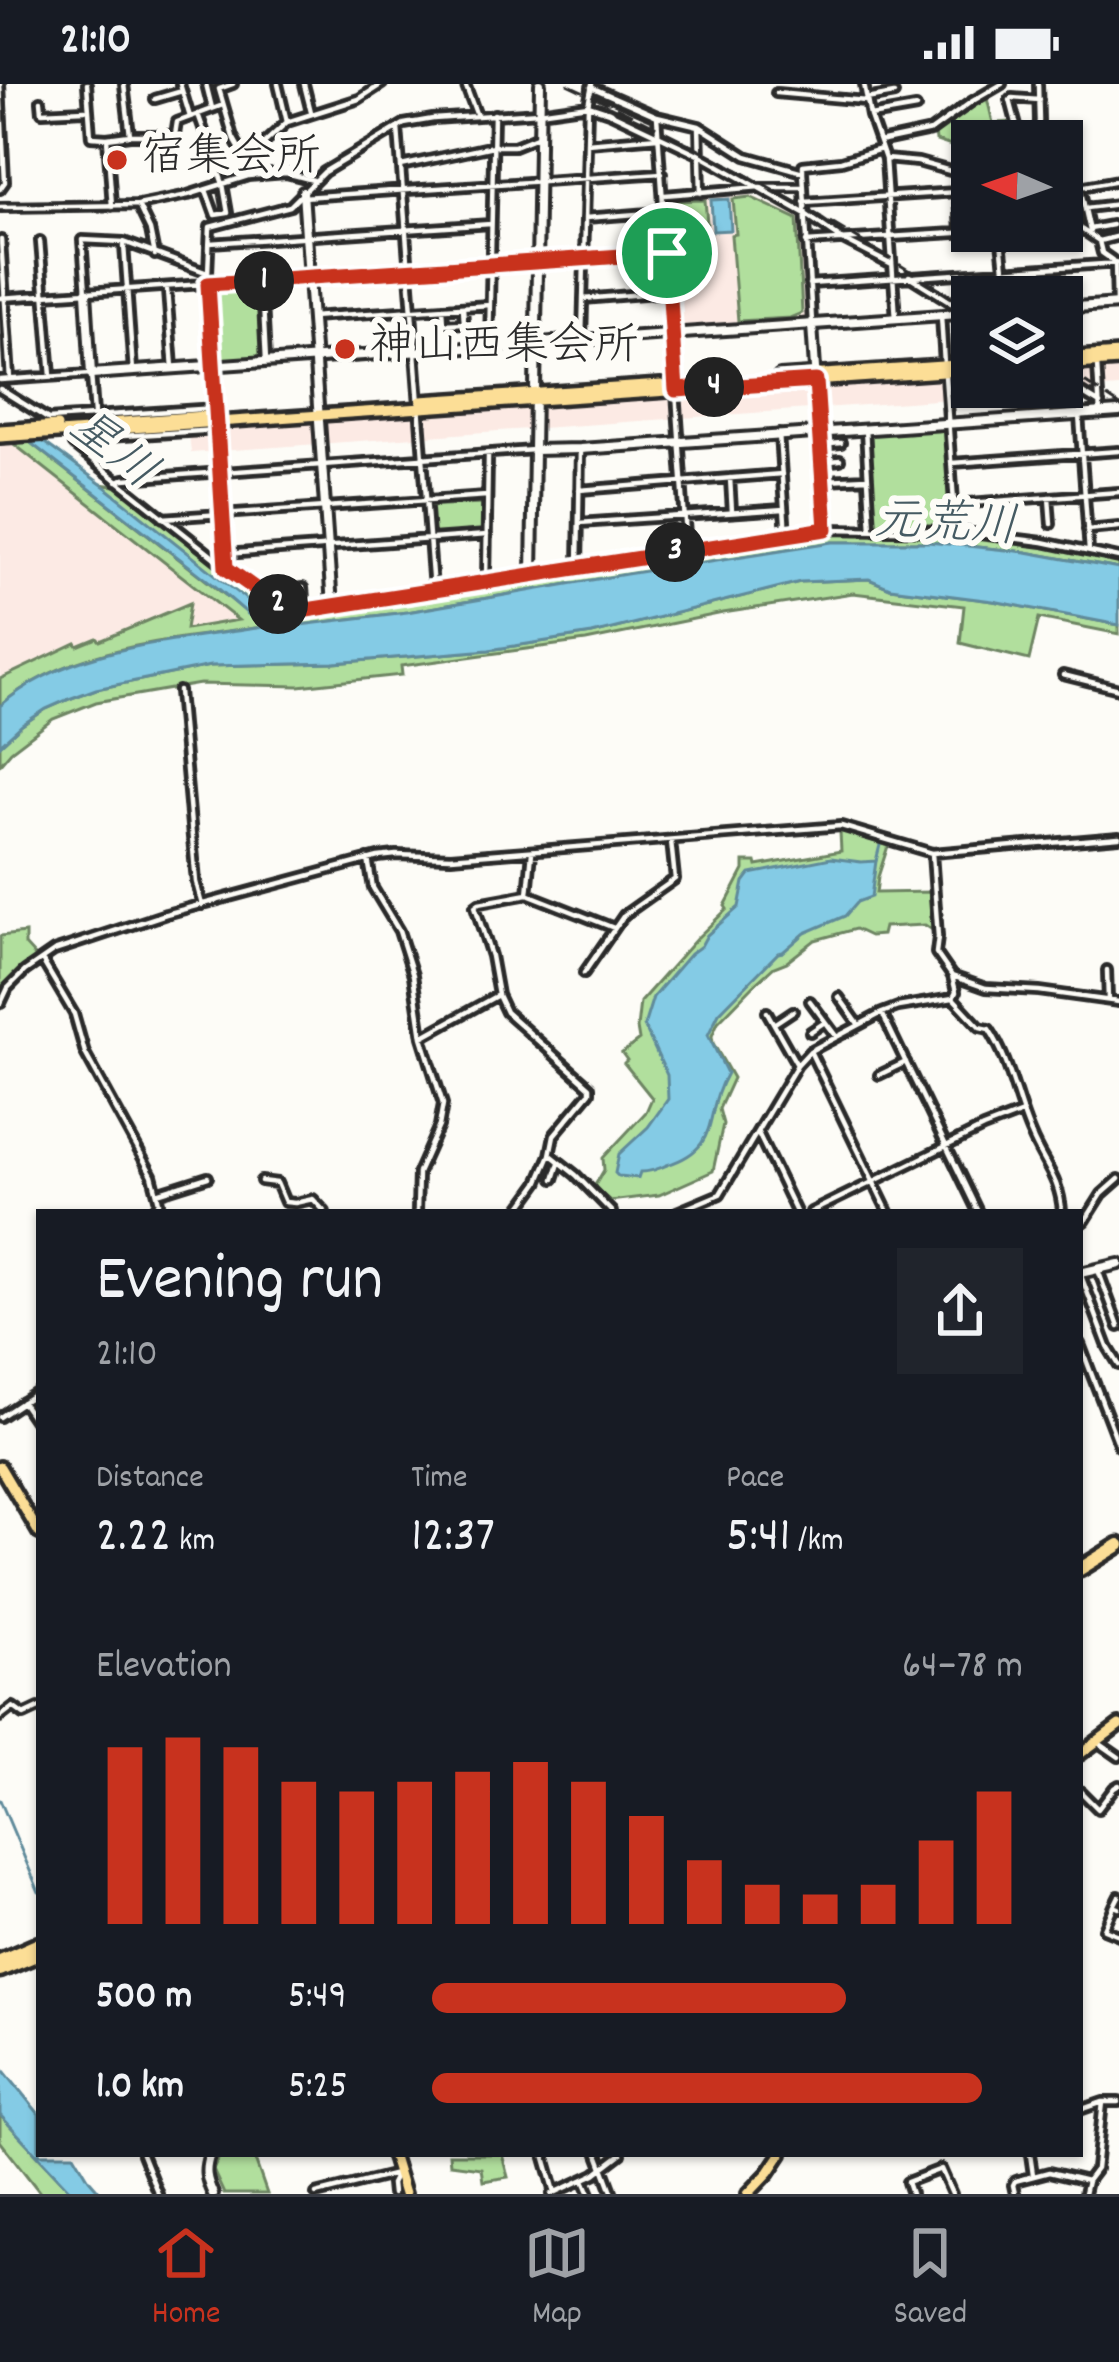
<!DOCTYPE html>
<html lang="en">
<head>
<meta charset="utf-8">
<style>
  body { margin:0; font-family:Dekko,"Klee One",sans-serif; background:#20242c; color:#f1f3f6; height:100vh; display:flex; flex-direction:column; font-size:45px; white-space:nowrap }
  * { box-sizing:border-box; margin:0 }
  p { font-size:39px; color:#9ea1a6 }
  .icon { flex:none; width:66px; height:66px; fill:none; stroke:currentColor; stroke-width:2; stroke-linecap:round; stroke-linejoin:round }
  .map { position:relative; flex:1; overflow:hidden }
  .sheet { position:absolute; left:36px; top:1125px; width:1047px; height:948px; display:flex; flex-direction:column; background:#171b24; border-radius:0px; box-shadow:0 3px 9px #0004 }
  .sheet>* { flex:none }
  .needle { width:78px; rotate:272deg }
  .controls { position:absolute; left:951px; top:36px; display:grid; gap:24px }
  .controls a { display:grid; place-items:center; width:132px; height:132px; border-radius:0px; background:#171b24; box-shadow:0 3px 9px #0004; font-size:60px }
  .pin { position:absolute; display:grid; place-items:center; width:102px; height:102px; color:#fff; margin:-51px; border:6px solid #fff; border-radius:50%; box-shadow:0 3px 12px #0007 }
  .km { position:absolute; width:60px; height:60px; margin:-30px; border-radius:50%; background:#222; color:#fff; font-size:33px; line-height:60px; text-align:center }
  .round { display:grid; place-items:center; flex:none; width:126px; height:126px; border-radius:0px; background:#20242c }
  .head { display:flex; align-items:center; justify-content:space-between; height:204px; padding:0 60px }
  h1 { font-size:66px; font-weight:600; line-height:90px }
  .figures { display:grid; grid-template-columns:repeat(3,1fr); gap:18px; height:204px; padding:12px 60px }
  .figures div { display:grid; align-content:center }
  .figures b { font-size:51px; font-weight:600 }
  .figures small { font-size:33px; font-weight:400 }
  .figures p { font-size:33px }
  .chart { height:336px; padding:24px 60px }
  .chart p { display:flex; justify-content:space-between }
  .chart svg { width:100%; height:216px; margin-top:12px; stroke:#c8321e; stroke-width:6 }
  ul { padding:0 60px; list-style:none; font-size:39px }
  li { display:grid; grid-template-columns:192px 144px 1fr; align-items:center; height:90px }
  li i { height:30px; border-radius:15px; background:#c8321e }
  .status { display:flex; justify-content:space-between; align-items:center; height:84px; padding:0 60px; background:#171b24; direction:ltr }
  .status svg { height:33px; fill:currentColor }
  .tabs { display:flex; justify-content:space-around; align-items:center; height:168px; border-top:3px solid #363941; background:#171b24; font-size:33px; color:#9ea1a6 }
  .tabs a { display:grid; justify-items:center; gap:6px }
  .tabs .on { color:#c8321e }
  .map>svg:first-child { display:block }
</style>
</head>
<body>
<div class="status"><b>21:10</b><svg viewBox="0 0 49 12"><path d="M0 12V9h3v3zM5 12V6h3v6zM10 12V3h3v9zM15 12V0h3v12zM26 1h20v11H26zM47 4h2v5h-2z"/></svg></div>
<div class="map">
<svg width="1119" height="2110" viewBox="0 0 1119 2110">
  <rect width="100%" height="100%" fill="#fdfcf7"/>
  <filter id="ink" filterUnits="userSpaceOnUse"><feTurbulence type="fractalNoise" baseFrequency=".00833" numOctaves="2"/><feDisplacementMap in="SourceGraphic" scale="24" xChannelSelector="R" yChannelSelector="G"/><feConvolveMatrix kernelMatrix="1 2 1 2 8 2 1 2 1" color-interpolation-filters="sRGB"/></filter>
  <g filter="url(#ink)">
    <path fill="#fceae4" d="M 751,111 L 802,135 L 809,230 L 804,236 L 675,245 L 664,117 Z
      M 1119,281 L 1119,303 L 541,344 L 542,326 L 548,320 L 972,291 L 972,303 L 1062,303 L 1062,285 Z
      M 523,323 L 529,328 L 528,345 L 191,369 L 189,350 L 219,348 L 220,343 Z
      M 0,357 L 10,357 L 38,376 L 239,536 L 168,548 L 0,605 Z"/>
    <path fill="#b1df9d" stroke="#6e8564" stroke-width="3" d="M 986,10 L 993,39 L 1013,38 L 1016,48 L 1012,57 L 972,57 L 972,69 L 936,57 L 935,48 Z
      M 958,92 L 972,95 L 972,145 L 962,146 Z
      M 750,113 L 797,135 L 802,229 L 790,234 L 738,237 L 731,151 L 736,150 L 733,115 Z
      M 705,116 L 707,139 L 673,141 L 672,117 Z
      M 259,204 L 263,274 L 216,279 L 209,207 Z
      M 947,343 L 954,441 L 875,443 L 867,348 Z
      M 27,356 L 243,525 L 263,543 C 178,555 66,562 0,622 L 0,595 L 76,559 L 78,562 L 97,554 L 100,557 L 190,519 L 186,545 L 238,536 L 10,357 Z
      M 100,400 L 116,402 L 271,520 L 294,530 L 828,448 L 960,450 L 1031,459 L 1119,477 L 1119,485 L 1026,468 L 928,458 L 833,458 L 626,490 L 407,528 L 299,541 L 281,539 L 265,531 Z
      M 483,419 L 483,448 L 430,452 L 427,422 Z
      M 869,495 L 890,504 L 993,517 L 1119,541 L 1119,550 L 1039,534 L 1029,576 L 960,559 L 964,522 L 853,509 L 723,529 L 586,557 L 401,582 L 402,591 L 299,602 L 200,600 L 96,618 L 53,635 L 11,667 L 0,680 L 0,661 L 22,641 L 46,625 L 69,615 L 96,605 L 210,582 L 334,579 L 489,566 L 592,550 L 800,498 Z
      M 843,747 L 888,762 L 878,793 L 876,809 L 931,808 L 934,847 L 925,841 L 884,843 L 882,851 L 870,852 L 855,845 L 815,856 L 787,878 L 774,883 L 754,901 L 718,938 L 712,952 L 713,959 L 733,994 L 719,1025 L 723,1040 L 713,1087 L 659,1111 L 610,1117 L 594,1103 L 604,1086 L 603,1074 L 646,1028 L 652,1014 L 624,979 L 627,976 L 622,969 L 639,956 L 637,944 L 640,918 L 697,854 L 727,825 L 725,822 L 744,786 L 744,778 L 756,778 L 757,782 L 841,767 L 840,748 Z
      M 25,849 L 25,861 L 36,873 L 35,876 L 6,902 L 0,912 L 0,852 Z
      M 0,2031 L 74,2110 L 41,2110 L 0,2057 Z
      M 253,2070 L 267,2110 L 224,2110 L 213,2086 L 220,2071 Z
      M 449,2070 L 502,2070 L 508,2093 L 483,2097 L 481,2084 L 450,2080 Z"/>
    <path fill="#84cbe5" stroke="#608b9b" stroke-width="3" d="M 729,115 L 731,146 L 713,147 L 711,116 Z
      M 38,354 L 108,405 L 271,535 L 300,541 L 407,528 L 626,490 L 833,458 L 928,458 L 1026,468 L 1119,485 L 1119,541 L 993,517 L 890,504 L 869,495 L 800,498 L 592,550 L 489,566 L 334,579 L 210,582 L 96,605 L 69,615 L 46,625 L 22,641 L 0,661 L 0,622 C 67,562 177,557 263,543 L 220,506 L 27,356 Z
      M 831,774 L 861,778 L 876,777 L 871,813 L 857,818 L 845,832 L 805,849 L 783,868 L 778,869 L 719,929 L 708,951 L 727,989 C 702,1032 723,1063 667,1081 C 657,1085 651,1088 640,1088 L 638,1094 L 618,1092 L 615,1089 L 619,1070 L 648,1043 L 668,1015 L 667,991 L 644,942 L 653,913 L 690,870 L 701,862 L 707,851 L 739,823 L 744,798 L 750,790 Z
      M 0,1982 L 39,2030 L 39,2070 L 74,2070 L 89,2095 L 102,2110 L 74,2110 L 0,2031 Z"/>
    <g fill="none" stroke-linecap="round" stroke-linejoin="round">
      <path stroke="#608b9b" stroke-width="3" d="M 378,775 L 451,777 L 844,746 L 883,758 L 884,751 L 928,765 L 1119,750
        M 876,777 L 880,761
        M 84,859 L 340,785
        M 7,912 L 33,884
        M 0,1716 L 39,1808"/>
      <defs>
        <path id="street" d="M 87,0 L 91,53 L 107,54
          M 180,0 L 190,33
          M 206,0 L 212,24
          M 233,0 L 219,5 L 233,53 L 246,76
          M 278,0 L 287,38
          M 304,0 L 311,28
          M 465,0 L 477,32
          M 864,0 L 870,32 L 885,75 L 896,235
          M 591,3 L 657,32
          M 776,9 L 866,17
          M 155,15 L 182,7
          M 866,15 L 894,10
          M 41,17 L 42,28 L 85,26
          M 198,30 L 223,100 L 228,129 L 215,131 L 206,106
          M 870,32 L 916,24
          M 699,42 L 701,109
          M 398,44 L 433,505
          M 130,51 L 175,51 L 177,38 L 223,21
          M 1015,57 L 1019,50 L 1010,16 L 1012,14 L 1039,16
          M 1036,57 L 1039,37 L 1038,0
          M 879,58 L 931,47 L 971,18 L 1002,0
          M 587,59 L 658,53
          M 885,75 L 918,78 L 972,93
          M 401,82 L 493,62 L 514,62 L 539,52
          M 803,88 L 812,238
          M 803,88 L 803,81 L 841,77 L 881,65
          M 248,92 L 286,89 L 313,96
          M 0,105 L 5,98 L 0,0
          M 1062,108 L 1070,121 L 1075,141
          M 665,111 L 760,103 L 803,103
          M 303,113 L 662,89
          M 804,118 L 957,108
          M 138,121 L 188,111 L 248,92 L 246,76 L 287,38 L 359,15 L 382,0
          M 112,122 L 107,54 L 130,51 L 124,0
          M 0,123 L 138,121 L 150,146 L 155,171
          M 1086,124 L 1119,120
          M 585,134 L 663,128
          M 1062,142 L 1075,141 L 1099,157 L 1102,169 L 1112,176
          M 1090,145 L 1112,141
          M 1000,147 L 1007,213
          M 1090,147 L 1080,103 L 1119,96
          M 960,149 L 957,90 L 961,69 L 972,73
          M 1,156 L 10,295
          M 40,157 L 51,292
          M 1099,157 L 1119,152
          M 806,158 L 988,147
          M 210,159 L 491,140
          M 124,161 L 133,287
          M 537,177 L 667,169
          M 1115,178 L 1116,220
          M 909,192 L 959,223 L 962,230
          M 262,199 L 266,277
          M 809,200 L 1119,179
          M 167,206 L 173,284
          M 86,208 L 82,156 L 124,158 L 205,188
          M 0,214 L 306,193
          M 583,215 L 667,208
          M 443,224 L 444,240 L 464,239 L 463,223
          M 941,231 L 944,280
          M 311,233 L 490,221
          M 582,256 L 588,21 L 592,0
          M 489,262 L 494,30
          M 1097,281 L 1100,329
          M 945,291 L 956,447
          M 0,296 L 91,290 L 94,330
          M 1062,297 L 1100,320
          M 0,305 L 48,335 L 216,324
          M 216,328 L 208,189 L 210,143 L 290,122 L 324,88 L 404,40 L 433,35 L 539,28 L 588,21 L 609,28 L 700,71 L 804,129 L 843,156 L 892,181
          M 1079,331 L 1089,467
          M 218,345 L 226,483
          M 865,345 L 871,445
          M 218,346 L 75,355 L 73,361 L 226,483 L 274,518 L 294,528 L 826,445 L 956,447 L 1043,458 L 1119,474
          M 779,350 L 786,452
          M 820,361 L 841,359
          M 821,378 L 840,376
          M 952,379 L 1119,367
          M 730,394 L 732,428
          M 825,396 L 867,394
          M 117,397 L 124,395 L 534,366
          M 579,406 L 782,390
          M 1049,413 L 1051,440
          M 955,420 L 1119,408
          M 163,434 L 487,412
          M 579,439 L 784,425
          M 1087,446 L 1119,443
          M 687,467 L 657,32 L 699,42 L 746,72 L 803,88
          M 225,470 L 487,451
          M 578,483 L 580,365
          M 486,498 L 488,372
          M 261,509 L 303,504 L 305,526
          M 1063,591 L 1119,605
          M 179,607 L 196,798 L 202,821
          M 932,769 L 938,853 L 936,869 L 952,892 L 986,904 L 1039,907 L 1119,918
          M 368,775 L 373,804 L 399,847 L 413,891 L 422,953 L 443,1020 L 439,1042 L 418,1089 L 417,1128
          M 530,811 L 614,844
          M 42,876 L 74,930 L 85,969 L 152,1091 L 159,1118 L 153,1128
          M 1107,886 L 1108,916
          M 584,889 L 624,831 L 675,795 L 671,757
          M 952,892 L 956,908 L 953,914 L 980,943 L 989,945 C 1010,976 1016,1016 1031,1050 C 1043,1080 1060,1094 1062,1128
          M 839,913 L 859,941
          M 810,917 L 836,952
          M 1,919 L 8,904 L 25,887 L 54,867 L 166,830 L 378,773 L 396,771 L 451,773 L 841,742 L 932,769 L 1119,753
          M 767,928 L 797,981
          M 882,929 L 978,1128
          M 775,939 L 793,927
          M 810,948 L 825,938
          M 422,953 L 496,912
          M 810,967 L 888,1128
          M 879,991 L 906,978
          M 758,1049 L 796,1128
          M 551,1071 L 576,1091 L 612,1128
          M 554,1095 L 559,1079
          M 261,1097 L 277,1099 L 285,1118 L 295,1119 L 313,1115 L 325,1128
          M 157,1109 L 208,1093
          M 517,1128 L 538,1099 L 550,1071 L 554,1051 L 590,1008 L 590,1003 L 506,928 L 498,911 L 491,872 L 475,822 L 479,819 L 528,810 L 532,768
          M 677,1128 L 720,1110 L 797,981 L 810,967 L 882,929 L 898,923 L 953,914
          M 811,1128 L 983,1044 L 1022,1029
          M 1080,1139 L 1085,1137 L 1102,1110 L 1119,1095
          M 1098,1186 L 1119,1243
          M 1080,1189 L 1108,1263 L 1119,1281
          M 1080,1260 L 1119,1362
          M 22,1318 L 39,1343
          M 0,1333 L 39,1307
          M 1080,1476 L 1080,1477
          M 0,1633 L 13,1623 L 24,1631 L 39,1624
          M 1096,1657 L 1119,1673
          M 1080,1707 L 1098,1725 L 1114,1704 L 1119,1701
          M 1119,1812 L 1114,1822 L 1119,1824
          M 1114,1822 L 1104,1845 L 1119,1851
          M 1080,2026 L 1103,2018 L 1119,2018
          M 142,2070 L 158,2110
          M 544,2070 L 555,2108
          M 598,2070 L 613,2110
          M 1030,2070 L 1033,2091
          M 584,2096 L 590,2110
          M 316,2110 L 396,2090 L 391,2100 L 392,2110
          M 552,2110 L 595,2090 L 621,2070
          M 911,2110 L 907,2098 L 941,2085 L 952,2110
          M 1015,2110 L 1013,2101 L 1015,2097 L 1049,2088 L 1087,2097
          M 1084,2110 L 1087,2097 L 1096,2085 L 1103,2018"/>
        <path id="secondary" d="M 303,108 L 332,522
          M 308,193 L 537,177
          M 86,208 L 91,290 L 972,229
          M 1062,224 L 1119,220
          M 812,241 L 826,445
          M 534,366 L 580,365 L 1119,328
          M 532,490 L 540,0
          M 1080,1189 L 1119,1180
          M 210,2070 C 204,2086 206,2095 213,2110"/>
        <path id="primary" d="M 1062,274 L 1119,270
          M 1062,281 L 1119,277
          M 780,293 L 972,280
          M 421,317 L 661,301
          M 109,339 L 218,331
          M 0,346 L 57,342
          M 0,353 L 972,286
          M 0,1383 L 39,1449
          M 1080,1670 L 1119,1641
          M 392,2070 L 404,2110
          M 748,2110 L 769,2088 L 781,2070"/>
        <path id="highway" d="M 1080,1485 L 1119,1461
          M 0,1877 L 39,1860
          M 0,1886 L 39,1870"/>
      </defs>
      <use href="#street" stroke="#2b2b2b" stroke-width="14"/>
      <use href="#secondary" stroke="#2b2b2b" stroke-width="16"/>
      <use href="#primary" stroke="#2b2b2b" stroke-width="18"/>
      <use href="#highway" stroke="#2b2b2b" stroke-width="21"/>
      <use href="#street" stroke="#fdfcf7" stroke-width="4.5"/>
      <use href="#secondary" stroke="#fdfcf7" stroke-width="8"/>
      <use href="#primary" stroke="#fcde96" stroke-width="9"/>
      <use href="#highway" stroke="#fcde96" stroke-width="12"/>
      <path stroke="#2b2b2b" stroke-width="3" stroke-dasharray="18 9" stroke-linecap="butt" d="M 567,0 C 707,64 843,142 972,227
        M 1062,283 L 1119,321"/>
    </g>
  </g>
  <g fill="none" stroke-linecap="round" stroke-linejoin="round" filter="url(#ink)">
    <defs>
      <path id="route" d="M 667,169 L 676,306 L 816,297 L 826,445 L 294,528 L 274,518 L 226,484 L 208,200 Z"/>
    </defs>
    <use href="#route" stroke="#fff" stroke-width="24"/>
    <use href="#route" stroke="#c8321e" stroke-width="15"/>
  </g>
  <g fill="#c8321e" stroke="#fdfcf7" stroke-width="4.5">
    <circle cx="117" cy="76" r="12"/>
    <circle cx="345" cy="265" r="12"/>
  </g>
  <g text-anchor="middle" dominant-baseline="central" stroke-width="12" stroke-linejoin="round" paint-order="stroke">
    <g font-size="45" fill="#2b2b2b" stroke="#fdfcf7" text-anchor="start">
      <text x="141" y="76">宿集会所</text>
      <text x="369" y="265">神山西集会所</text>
    </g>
    <g font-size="48" font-style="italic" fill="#465b63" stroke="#fdfcf7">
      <text transform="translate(111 368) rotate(38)">星川</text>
      <text transform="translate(946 443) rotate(3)">元荒川</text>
    </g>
  </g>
</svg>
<div class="controls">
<a><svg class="needle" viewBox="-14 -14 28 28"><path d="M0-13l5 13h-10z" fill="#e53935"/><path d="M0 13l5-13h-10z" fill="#9ea1a6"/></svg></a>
<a><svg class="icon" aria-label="layers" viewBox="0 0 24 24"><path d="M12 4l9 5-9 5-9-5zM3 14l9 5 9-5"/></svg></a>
</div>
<div class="pin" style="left:667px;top:169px;background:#1e9e55"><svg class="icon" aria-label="arrive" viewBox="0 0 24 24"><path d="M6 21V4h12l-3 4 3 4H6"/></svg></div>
<b class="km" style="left:264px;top:197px">1</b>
<b class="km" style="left:278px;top:520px">2</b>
<b class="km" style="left:675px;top:468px">3</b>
<b class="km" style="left:714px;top:303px">4</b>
<section class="sheet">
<div class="head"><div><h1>Evening run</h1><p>21:10</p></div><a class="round"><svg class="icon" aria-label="share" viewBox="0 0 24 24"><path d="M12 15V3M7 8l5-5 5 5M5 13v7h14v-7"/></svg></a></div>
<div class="figures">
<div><p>Distance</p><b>2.22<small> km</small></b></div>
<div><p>Time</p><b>12:37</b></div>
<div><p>Pace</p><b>5:41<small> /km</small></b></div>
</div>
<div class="chart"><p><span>Elevation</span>64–78 m</p>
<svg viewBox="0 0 160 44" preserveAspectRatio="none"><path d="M5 44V8M15 44V6M25 44V8M35 44V15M45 44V17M55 44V15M65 44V13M75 44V11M85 44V15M95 44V22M105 44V31M115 44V36M125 44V38M135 44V36M145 44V27M155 44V17"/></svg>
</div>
<ul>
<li><b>500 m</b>5:49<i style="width:70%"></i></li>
<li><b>1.0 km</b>5:25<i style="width:93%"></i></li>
</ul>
</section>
</div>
<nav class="tabs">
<a class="on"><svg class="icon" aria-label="home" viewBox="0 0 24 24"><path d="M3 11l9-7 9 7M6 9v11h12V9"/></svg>Home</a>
<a><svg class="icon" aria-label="map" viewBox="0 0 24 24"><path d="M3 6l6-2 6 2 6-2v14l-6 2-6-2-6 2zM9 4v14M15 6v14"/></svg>Map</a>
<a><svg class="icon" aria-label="saved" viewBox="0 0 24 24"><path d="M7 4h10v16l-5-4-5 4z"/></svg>Saved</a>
</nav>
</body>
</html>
